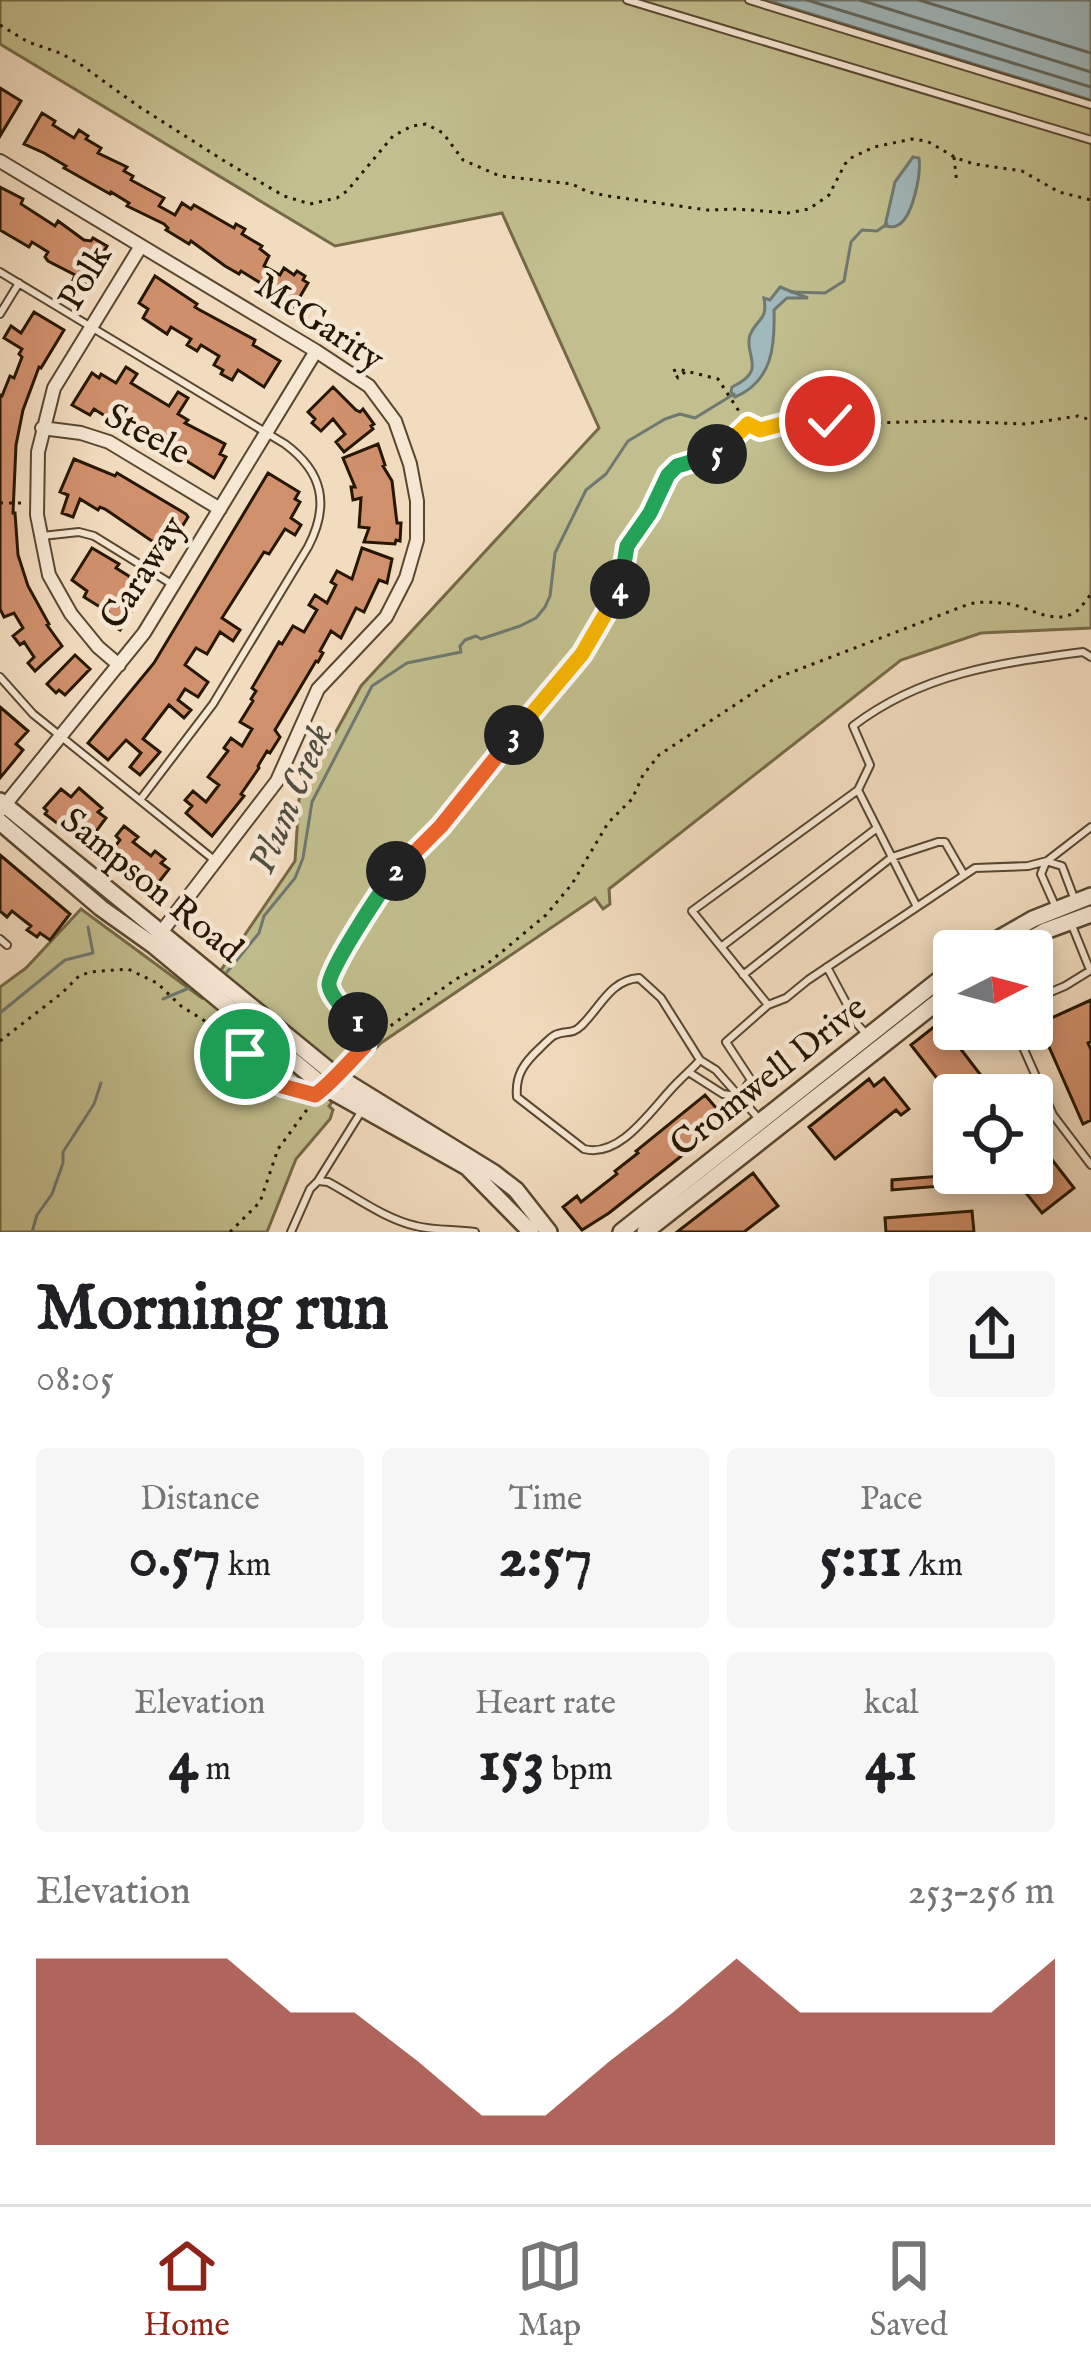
<!DOCTYPE html>
<html lang="en">
<head>
<meta charset="utf-8">
<style>
  body { margin:0; font-family:"IM FELL English",serif; background:#f6f6f6; color:#202124; height:100vh; display:flex; flex-direction:column; font-size:45px; white-space:nowrap }
  * { box-sizing:border-box; margin:0 }
  p { font-size:39px; color:#757577 }
  .icon { flex:none; width:66px; height:66px; fill:none; stroke:currentColor; stroke-width:2; stroke-linecap:round; stroke-linejoin:round }
  .map { position:relative; height:1232px; overflow:hidden }
  .sheet { display:flex; flex-direction:column; background:#fff; flex:1 }
  .sheet>* { flex:none }
  .needle { width:78px; rotate:84deg }
  .buttons { position:absolute; left:933px; top:930px; display:grid; gap:24px }
  .buttons a { display:grid; place-items:center; width:120px; height:120px; border-radius:12px; background:#fff; box-shadow:0 6px 18px #0003; font-size:60px }
  .pin { position:absolute; display:grid; place-items:center; width:102px; height:102px; color:#fff; margin:-51px; border:6px solid #fff; border-radius:50%; box-shadow:0 3px 12px #0007 }
  .km { position:absolute; width:60px; height:60px; margin:-30px; border-radius:50%; background:#222; color:#fff; font-size:33px; line-height:60px; text-align:center }
  .round { display:grid; place-items:center; flex:none; width:126px; height:126px; border-radius:12px; background:#f6f6f6 }
  .headline { display:flex; align-items:center; justify-content:space-between; height:204px; padding:0 36px }
  h1 { font-size:66px; font-weight:700; line-height:90px }
  .stats { display:grid; grid-template-columns:repeat(3,1fr); gap:18px; height:204px; padding:12px 36px }
  .stats div { display:grid; align-content:center; border-radius:12px; background:#f6f6f6; text-align:center }
  .stats b { font-size:60px; font-weight:700 }
  .stats small { font-size:33px; font-weight:400 }
  .stats p { font-size:33px }
  .chart { height:336px; padding:24px 36px }
  .chart p { display:flex; justify-content:space-between }
  .chart svg { width:100%; height:216px; margin-top:12px; fill:#8f2418; opacity:.7 }
  .tab-bar { display:flex; justify-content:space-around; align-items:center; height:168px; border-top:3px solid #e0e0e0; background:#fff; font-size:33px; color:#757577 }
  .tab-bar a { display:grid; justify-items:center; gap:6px }
  .tab-bar .current { color:#8f2418 }
  .map>svg:first-child { display:block }
</style>
</head>
<body>
<div class="map">
<svg width="1091" height="1232" viewBox="0 0 1091 1232">
  <rect width="100%" height="100%" fill="#f2dcbf"/>
  <filter id="stains"><feTurbulence type="fractalNoise" baseFrequency=".00167" numOctaves="4"/><feColorMatrix values="0 0 0 0 .2 0 0 0 0 .09 0 0 0 0 .02 0 0 0 .5 -.17"/></filter>
  <radialGradient id="worn" r=".72"><stop offset=".6" stop-color="#630" stop-opacity="0"/><stop offset="1" stop-color="#630" stop-opacity=".3"/></radialGradient>
  <path fill="#c2be8d" stroke="#746a46" stroke-width="3" d="M 0,0 L 1091,0 L 1091,628 L 981,633 L 901,660 L 609,889 L 610,904 L 603,909 L 595,898 L 381,1043 L 356,1069 L 329,1106 L 333,1110 L 330,1119 L 296,1159 L 267,1232 L 0,1232 L 0,987 L 26,968 L 81,909 L 202,998 L 295,861 L 299,799 L 361,686 L 599,428 L 502,213 L 335,246 L 0,44 Z"/>
  <path fill="#a0b9bd" stroke="#6f7871" stroke-width="3" d="M 766,0 L 1091,0 L 1091,100 Z
    M 913,157 L 919,158 C 921,174 913,220 896,226 C 892,228 889,226 885,226 L 895,182 Z
    M 780,287 L 808,298 L 787,298 L 774,310 C 775,345 773,381 735,397 L 731,392 L 732,387 C 769,370 743,355 750,335 C 757,317 768,322 764,298 L 770,300 Z"/>
  <g fill="none" stroke-linecap="round" stroke-linejoin="round">
    <path stroke="#62685e" stroke-width="3" d="M 807,0 L 1091,87
      M 860,0 L 1091,72
      M 919,0 L 1091,53"/>
    <path stroke="#6f7871" stroke-width="3" d="M 791,292 L 825,293 L 844,281 L 851,242 L 862,230 L 877,231 L 887,224
      M 227,972 L 259,933 L 264,916 L 295,878 L 303,858 L 312,802 L 372,686 L 407,663 L 461,652 L 460,646 L 465,640 L 476,636 L 481,639 L 520,626 L 536,618 L 545,607 L 550,596 L 555,553 L 586,490 L 606,474 L 628,441 L 665,419 L 680,414 L 695,418 L 734,394
      M 163,999 L 189,988
      M 0,1013 L 65,960 L 93,953 L 88,927
      M 32,1232 L 37,1215 L 52,1194 L 63,1163 L 63,1152 L 94,1104 L 101,1083"/>
  </g>
  <path fill="#d1906c" stroke="#251600" stroke-width="3" d="M 0,88 L 21,101 L 0,136 Z
    M 42,113 L 55,121 L 53,125 L 74,138 L 79,130 L 88,136 L 86,139 L 101,148 L 98,153 L 127,167 L 124,171 L 133,176 L 131,180 L 164,198 L 159,206 L 175,215 L 182,203 L 191,209 L 194,205 L 234,228 L 236,224 L 245,229 L 242,234 L 262,246 L 260,249 L 269,256 L 264,266 L 280,275 L 284,268 L 294,275 L 297,271 L 305,276 L 303,280 L 308,283 L 294,307 L 272,290 L 241,271 L 239,274 L 225,266 L 191,241 L 189,244 L 166,230 L 168,228 L 164,224 L 127,206 L 129,203 L 111,192 L 110,194 L 64,168 L 66,166 L 44,153 L 24,144 Z
    M 0,187 L 23,199 L 21,204 L 55,226 L 58,221 L 84,240 L 91,241 L 93,238 L 107,246 L 84,286 L 73,280 L 75,275 L 48,261 L 45,257 L 48,252 L 32,242 L 29,247 L 0,230 Z
    M 155,276 L 197,304 L 195,307 L 198,309 L 255,340 L 253,345 L 280,361 L 264,387 L 238,370 L 232,380 L 221,374 L 223,370 L 214,365 L 219,356 L 201,345 L 197,351 L 187,345 L 191,339 L 171,327 L 167,334 L 143,318 L 148,309 L 139,303 Z
    M 34,312 L 64,330 L 41,368 L 39,367 L 23,410 L 16,445 L 13,513 L 15,513 L 18,555 L 28,586 L 49,624 L 47,625 L 62,646 L 35,671 L 28,663 L 34,657 L 24,642 L 20,645 L 13,636 L 23,628 L 14,613 L 4,617 L 0,609 L 0,395 L 2,396 L 10,376 L 14,378 L 22,357 L 19,354 L 22,349 L 4,338 L 11,326 L 21,333 Z
    M 126,367 L 137,374 L 131,383 L 169,406 L 178,392 L 188,398 L 178,414 L 188,420 L 185,423 L 225,444 L 220,454 L 226,457 L 214,478 L 143,434 L 120,422 L 118,424 L 94,409 L 90,415 L 72,405 L 92,373 L 99,378 L 101,374 L 116,383 Z
    M 333,387 L 356,410 L 360,412 L 363,409 L 374,424 L 371,426 L 373,429 L 344,452 L 336,442 L 345,434 L 333,419 L 321,431 L 312,423 L 315,419 L 308,412 Z
    M 378,444 L 385,465 L 383,466 L 392,481 L 397,523 L 401,523 L 400,541 L 396,540 L 395,544 L 364,542 L 369,528 L 359,527 L 361,498 L 353,500 L 351,487 L 355,487 L 343,458 Z
    M 74,459 L 115,476 L 117,473 L 186,514 L 188,517 L 169,548 L 164,545 L 162,548 L 105,509 L 100,507 L 98,510 L 80,499 L 73,517 L 62,513 L 68,495 L 60,492 Z
    M 268,473 L 299,492 L 295,499 L 300,502 L 291,518 L 301,525 L 295,535 L 285,529 L 269,554 L 264,552 L 222,618 L 240,630 L 233,641 L 220,632 L 207,654 L 196,648 L 185,665 L 208,682 L 198,697 L 185,689 L 178,700 L 191,710 L 184,718 L 169,705 L 143,739 L 160,752 L 140,775 L 130,767 L 141,753 L 126,740 L 108,760 L 88,743 L 154,663 Z
    M 92,548 L 119,564 L 116,568 L 140,583 L 131,596 L 138,601 L 120,630 L 103,620 L 108,612 L 84,597 L 87,591 L 72,580 Z
    M 362,548 L 392,559 L 387,583 L 379,580 L 364,612 L 356,608 L 341,638 L 331,631 L 320,651 L 323,653 L 318,662 L 316,661 L 275,730 L 280,737 L 270,753 L 267,751 L 258,766 L 259,768 L 241,794 L 244,796 L 212,836 L 186,813 L 192,806 L 185,800 L 193,791 L 206,802 L 219,785 L 208,777 L 228,751 L 224,748 L 231,738 L 242,746 L 252,729 L 240,722 L 253,701 L 251,699 L 256,691 L 252,688 L 279,642 L 282,644 L 293,626 L 304,632 L 317,610 L 309,605 L 315,595 L 327,603 L 336,585 L 331,582 L 337,571 L 352,579 Z
    M 75,655 L 90,669 L 65,695 L 59,690 L 56,693 L 47,684 Z
    M 0,707 L 28,731 L 16,744 L 23,750 L 0,778 Z
    M 79,788 L 102,808 L 98,812 L 106,818 L 86,845 L 45,814 L 47,811 L 44,808 L 61,789 L 71,797 Z
    M 124,826 L 138,837 L 133,842 L 151,856 L 155,851 L 165,859 L 161,863 L 169,869 L 148,896 L 136,887 L 138,884 L 107,864 L 110,853 L 120,840 L 116,836 Z
    M 0,855 L 70,914 L 50,940 L 40,933 L 37,937 L 27,930 L 31,926 L 12,911 L 7,917 L 0,911 Z
    M 1091,1000 L 1091,1042 L 1088,1043 L 1091,1050 L 1091,1120 L 1083,1124 L 1046,1040 L 1043,1041 L 1036,1025 Z
    M 940,1022 L 996,1095 L 950,1095 L 911,1045 Z
    M 884,1078 L 909,1109 L 901,1115 L 896,1110 L 835,1159 L 809,1127 L 869,1079 L 874,1086 Z
    M 705,1095 L 717,1109 L 722,1110 L 721,1115 L 726,1121 L 609,1213 L 582,1230 L 563,1207 L 577,1196 L 581,1202 L 617,1174 L 615,1171 L 638,1153 L 636,1151 Z
    M 1032,1134 L 1074,1188 L 1042,1213 L 1010,1173 L 1032,1173 Z
    M 753,1173 L 778,1206 L 744,1232 L 677,1232 Z
    M 941,1176 L 942,1186 L 892,1190 L 892,1180 Z
    M 972,1211 L 974,1232 L 886,1232 L 885,1218 Z"/>
  <g fill="none" stroke-linecap="round" stroke-linejoin="round">
    <defs>
      <path id="service" d="M 627,0 L 1091,140
        M 749,0 L 1091,105
        M 0,272 L 285,444 C 323,472 330,505 308,547 L 213,704 L 140,800
        M 0,314 L 19,283
        M 42,536 L 79,532 L 94,536 L 170,583
        M 0,677 L 33,714 L 213,859
        M 858,790 L 917,907
        M 1046,862 L 1041,874 L 1057,910
        M 1049,862 L 1062,866 L 1076,903
        M 1071,923 L 1090,970
        M 0,939 L 7,945
        M 721,947 L 877,828
        M 827,967 L 858,1025 L 868,1036
        M 743,975 L 892,857 L 938,842 L 945,842 L 964,875
        M 1032,1000 L 1065,986 L 1091,970
        M 768,1005 L 692,911 L 858,790 L 870,765 L 853,726 C 922,673 1000,663 1083,652 L 1091,657
        M 1015,1029 L 1053,1115 L 1091,1165
        M 700,1060 C 694,1067 687,1073 680,1080 C 655,1103 623,1159 584,1149 L 517,1097 C 515,1075 524,1063 540,1048 C 542,1046 552,1036 555,1035 C 565,1030 572,1035 581,1026 C 600,1008 610,980 639,978 L 661,998 L 700,1060 L 716,1070 L 759,1119
        M 690,1073 L 723,1094 L 736,1096
        M 739,1097 L 751,1080 L 726,1042 L 768,1005 L 786,998 L 808,980 L 975,868 L 1028,866 L 1047,861 L 1091,827
        M 318,1181 L 361,1112
        M 291,1232 L 310,1189 L 318,1181 L 328,1182 C 356,1197 385,1219 416,1226 C 436,1231 455,1229 475,1232"/>
      <path id="minor" d="M 0,161 L 316,351 L 369,386 L 395,421 L 410,464 L 417,501 L 417,540 L 406,578 L 386,617 L 318,689 L 277,781 L 156,939
        M 42,428 L 81,433 L 109,442 L 220,509
        M 119,665 L 98,647 L 71,614 L 49,575 L 37,515 L 38,452 L 54,388 L 141,246
        M 0,811 L 144,633 L 316,351"/>
      <path id="tertiary" d="M 0,801 L 335,1075 L 494,1173 L 516,1190 L 549,1232
        M 0,822 L 101,908 L 153,945 L 326,1088 L 467,1167 L 531,1232
        M 977,951 L 1033,919 L 1091,896
        M 1009,951 L 1045,931 L 1091,914
        M 621,1232 L 954,968
        M 645,1232 L 954,989"/>
    </defs>
    <use href="#service" stroke="#584830" stroke-width="10"/>
    <use href="#minor" stroke="#584830" stroke-width="16"/>
    <use href="#tertiary" stroke="#584830" stroke-width="20"/>
    <path stroke="#251600" stroke-width="3" stroke-dasharray="3 6" stroke-linecap="butt" d="M 0,25 L 28,42 L 60,53 L 80,64 L 138,106 L 226,162 L 284,196 L 310,204 L 337,198 L 347,191 L 393,136 L 412,126 L 426,124 L 443,133 L 463,160 L 500,176 L 572,184 L 588,192 L 608,196 L 707,210 L 737,209 L 788,213 L 809,209 L 829,195 L 845,164 L 851,158 L 874,147 L 912,139 L 927,141 L 956,158 L 974,164 L 1022,171 L 1059,192 L 1091,200
      M 954,157 L 957,184
      M 685,372 L 678,378 L 673,371 L 678,369 L 718,379 L 748,425 L 760,430 L 808,419 L 866,423 L 945,421 L 1026,424 L 1078,416 L 1091,420
      M 0,503 L 22,503
      M 0,1041 L 62,993 L 79,976 L 90,972 L 128,969 L 157,983 L 181,1006 L 213,1026 L 282,1086 L 309,1094
      M 366,1042 C 363,1016 331,1006 329,979 L 388,880 L 441,826 L 592,640 L 617,598 L 627,546 L 649,513 L 667,475 L 677,466 L 717,454 L 748,425
      M 343,1067 L 389,1027 L 456,979 L 486,965 L 546,915 L 572,884 L 608,823 L 632,799 L 643,775 L 659,755 L 774,679 L 969,604 C 983,601 995,602 1010,604 C 1030,608 1058,627 1078,610 C 1083,605 1087,599 1091,594
      M 230,1232 L 260,1202 L 278,1149 L 314,1100"/>
    <use href="#service" stroke="#f7e8d5" stroke-width="6"/>
    <use href="#minor" stroke="#f7e8d5" stroke-width="12"/>
    <use href="#tertiary" stroke="#f7e8d5" stroke-width="15"/>
  </g>
  <g fill="none" stroke-linecap="round" stroke-linejoin="round">
    <defs>
      <path id="split-1" d="M 245,1054 L 282,1086 L 315,1095 C 330,1085 352,1059 365,1046 L 366,1034 L 358,1022"/>
      <path id="split-2" d="M 358,1022 C 348,1012 331,999 329,985 C 327,971 384,886 396,871"/>
      <path id="split-3" d="M 396,871 L 441,826 L 514,735"/>
      <path id="split-4" d="M 514,735 L 582,654 L 620,589"/>
      <path id="split-5" d="M 620,589 L 627,546 L 650,513 L 668,475 L 677,466 L 717,454"/>
      <path id="split-6" d="M 717,454 L 748,424 L 760,430 L 797,420 L 830,421"/>
    </defs>
    <use href="#split-1" stroke="#fff" stroke-width="24"/>
    <use href="#split-2" stroke="#fff" stroke-width="24"/>
    <use href="#split-3" stroke="#fff" stroke-width="24"/>
    <use href="#split-4" stroke="#fff" stroke-width="24"/>
    <use href="#split-5" stroke="#fff" stroke-width="24"/>
    <use href="#split-6" stroke="#fff" stroke-width="24"/>
    <use href="#split-1" stroke="#f0652b" stroke-width="15"/>
    <use href="#split-2" stroke="#22a559" stroke-width="15"/>
    <use href="#split-3" stroke="#f0652b" stroke-width="15"/>
    <use href="#split-4" stroke="#f5b400" stroke-width="15"/>
    <use href="#split-5" stroke="#22a559" stroke-width="15"/>
    <use href="#split-6" stroke="#f5b400" stroke-width="15"/>
  </g>
  <g text-anchor="middle" dominant-baseline="central" stroke-width="9" stroke-linejoin="round" paint-order="stroke">
    <g font-size="36" fill="#251600" stroke="#f7e8d5">
      <text transform="translate(86 278) rotate(-59)">Polk</text>
      <text transform="translate(319 323) rotate(34)">McGarity</text>
      <text transform="translate(147 435) rotate(28)">Steele</text>
      <text transform="translate(144 573) rotate(-57)">Caraway</text>
      <text transform="translate(151 886) rotate(39)">Sampson Road</text>
      <text transform="translate(769 1077) rotate(-38)">Cromwell Drive</text>
    </g>
    <g font-size="39" font-style="italic" fill="#504f42" stroke="#f7e8d5">
      <text transform="translate(292 799) rotate(-67)">Plum Creek</text>
    </g>
  </g>
  <rect width="100%" height="100%" filter="url(#stains)"/>
  <rect width="100%" height="100%" fill="url(#worn)"/>
</svg>
<div class="buttons">
<a><svg class="needle" viewBox="-14 -14 28 28"><path d="M0-13l5 13h-10z" fill="#e53935"/><path d="M0 13l5-13h-10z" fill="#757577"/></svg></a>
<a><svg class="icon" aria-label="locate" viewBox="0 0 24 24"><circle cx="12" cy="12" r="6"/><path d="M12 2v4M12 18v4M2 12h4M18 12h4"/></svg></a>
</div>
<div class="pin" style="left:245px;top:1054px;background:#1e9e55"><svg class="icon" aria-label="arrive" viewBox="0 0 24 24"><path d="M6 21V4h12l-3 4 3 4H6"/></svg></div>
<div class="pin" style="left:830px;top:421px;background:#d93025"><svg class="icon" aria-label="check" viewBox="0 0 24 24"><path d="M5 12l5 5 9-10"/></svg></div>
<b class="km" style="left:358px;top:1022px">1</b>
<b class="km" style="left:396px;top:871px">2</b>
<b class="km" style="left:514px;top:735px">3</b>
<b class="km" style="left:620px;top:589px">4</b>
<b class="km" style="left:717px;top:454px">5</b>
</div>
<section class="sheet">
<div class="headline"><div><h1>Morning run</h1><p>08:05</p></div><a class="round"><svg class="icon" aria-label="share" viewBox="0 0 24 24"><path d="M12 15V3M7 8l5-5 5 5M5 13v7h14v-7"/></svg></a></div>
<div class="stats">
<div><p>Distance</p><b>0.57<small> km</small></b></div>
<div><p>Time</p><b>2:57</b></div>
<div><p>Pace</p><b>5:11<small> /km</small></b></div>
</div>
<div class="stats">
<div><p>Elevation</p><b>4<small> m</small></b></div>
<div><p>Heart rate</p><b>153<small> bpm</small></b></div>
<div><p>kcal</p><b>41</b></div>
</div>
<div class="chart"><p><span>Elevation</span>253–256 m</p>
<svg viewBox="0 0 160 44" preserveAspectRatio="none"><path d="M0 44V6L10 6L20 6L30 6L40 17L50 17L60 27L70 38L80 38L90 27L100 17L110 6L120 17L130 17L140 17L150 17L160 6V44z"/></svg>
</div>
</section>
<nav class="tab-bar">
<a class="current"><svg class="icon" aria-label="home" viewBox="0 0 24 24"><path d="M3 11l9-7 9 7M6 9v11h12V9"/></svg>Home</a>
<a><svg class="icon" aria-label="map" viewBox="0 0 24 24"><path d="M3 6l6-2 6 2 6-2v14l-6 2-6-2-6 2zM9 4v14M15 6v14"/></svg>Map</a>
<a><svg class="icon" aria-label="saved" viewBox="0 0 24 24"><path d="M7 4h10v16l-5-4-5 4z"/></svg>Saved</a>
</nav>
</body>
</html>
